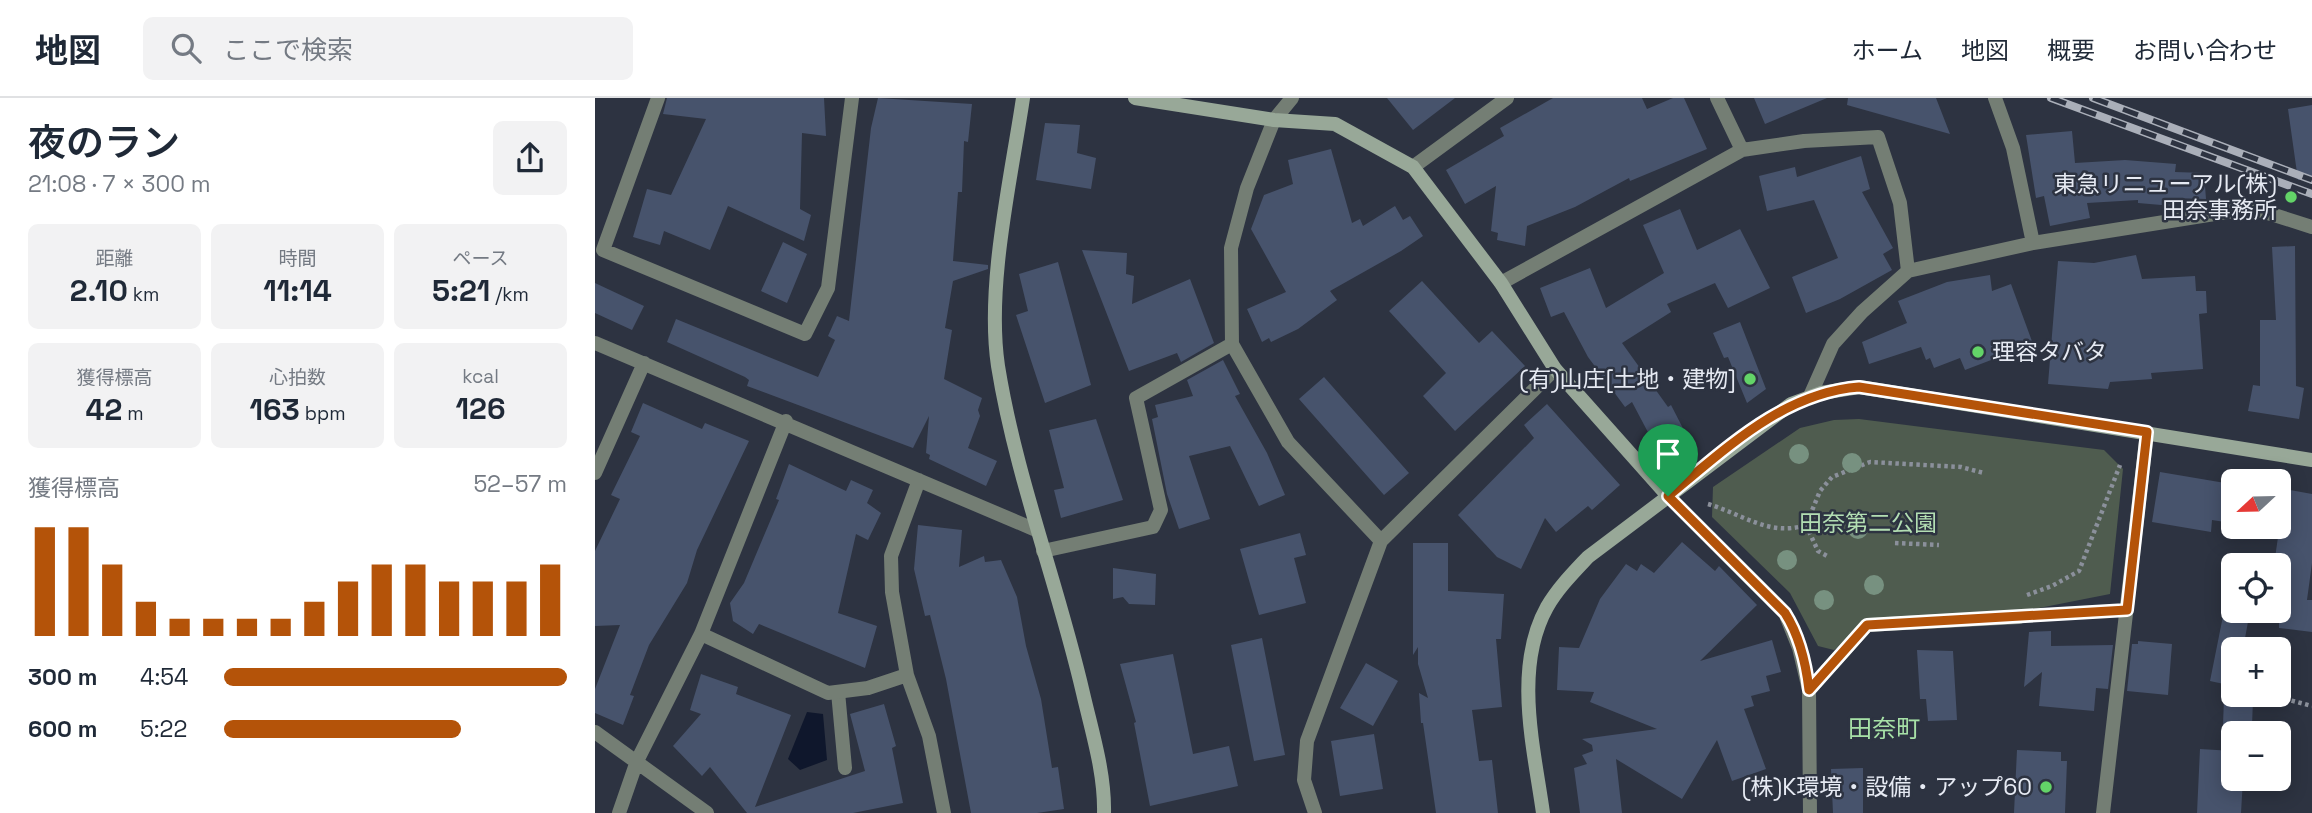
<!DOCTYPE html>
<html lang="ja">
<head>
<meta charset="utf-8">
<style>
  body { margin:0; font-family:"Space Grotesk","Noto Sans JP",sans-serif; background:#f2f2f3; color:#1f2937; height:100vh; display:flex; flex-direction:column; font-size:26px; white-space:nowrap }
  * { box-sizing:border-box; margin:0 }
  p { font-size:23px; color:#747a83 }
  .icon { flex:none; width:38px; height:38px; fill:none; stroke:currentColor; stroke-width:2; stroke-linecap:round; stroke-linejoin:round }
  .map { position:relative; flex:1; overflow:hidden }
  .side { display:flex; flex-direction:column; background:#fff; width:595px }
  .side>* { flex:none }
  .needle { width:46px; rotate:248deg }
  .controls { position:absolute; left:1626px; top:371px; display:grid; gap:14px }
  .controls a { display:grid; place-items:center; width:70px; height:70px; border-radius:10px; background:#fff; box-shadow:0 4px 18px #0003; font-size:35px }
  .pin { position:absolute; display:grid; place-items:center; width:60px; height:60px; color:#fff; margin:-72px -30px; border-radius:50% 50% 50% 0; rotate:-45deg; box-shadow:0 0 7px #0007 }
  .pin .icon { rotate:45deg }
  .round { display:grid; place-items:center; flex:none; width:74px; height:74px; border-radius:10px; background:#f2f2f3 }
  .overview { display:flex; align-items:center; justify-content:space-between; height:119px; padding:0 28px }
  h1 { font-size:38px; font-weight:600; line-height:52px }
  .figures { display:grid; grid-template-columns:repeat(3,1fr); gap:10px; height:119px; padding:7px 28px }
  .figures div { display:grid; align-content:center; border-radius:10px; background:#f2f2f3; text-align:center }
  .figures b { font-size:30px; font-weight:600 }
  .figures small { font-size:19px; font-weight:400 }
  .figures p { font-size:19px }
  .chart { height:196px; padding:14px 28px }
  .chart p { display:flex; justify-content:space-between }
  .chart svg { width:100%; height:126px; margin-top:7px; stroke:#b45309; stroke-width:6 }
  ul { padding:0 28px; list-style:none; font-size:23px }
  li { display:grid; grid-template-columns:112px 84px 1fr; align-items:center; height:52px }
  li i { height:18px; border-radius:9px; background:#b45309 }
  header { display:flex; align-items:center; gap:42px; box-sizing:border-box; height:98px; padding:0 35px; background:#fff; border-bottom:2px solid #e0e1e3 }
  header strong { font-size:33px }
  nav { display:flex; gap:38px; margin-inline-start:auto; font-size:24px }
  .search { width:490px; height:63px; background:#f2f2f3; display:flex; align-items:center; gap:18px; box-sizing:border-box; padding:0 24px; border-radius:10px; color:#747a83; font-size:26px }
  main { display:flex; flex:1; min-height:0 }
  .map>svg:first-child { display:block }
</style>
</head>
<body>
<header>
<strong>地図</strong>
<div class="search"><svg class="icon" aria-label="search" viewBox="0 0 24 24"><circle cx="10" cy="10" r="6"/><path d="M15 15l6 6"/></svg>ここで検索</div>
<nav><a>ホーム</a><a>地図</a><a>概要</a><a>お問い合わせ</a></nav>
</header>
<main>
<section class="side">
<div class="overview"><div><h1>夜のラン</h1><p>21:08 · 7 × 300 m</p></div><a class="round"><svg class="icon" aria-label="share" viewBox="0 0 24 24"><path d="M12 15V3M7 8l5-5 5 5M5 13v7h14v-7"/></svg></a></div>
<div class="figures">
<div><p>距離</p><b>2.10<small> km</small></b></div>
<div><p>時間</p><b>11:14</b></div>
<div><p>ペース</p><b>5:21<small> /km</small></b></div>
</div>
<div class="figures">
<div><p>獲得標高</p><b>42<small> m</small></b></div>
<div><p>心拍数</p><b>163<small> bpm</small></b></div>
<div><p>kcal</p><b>126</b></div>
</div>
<div class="chart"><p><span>獲得標高</span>52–57 m</p>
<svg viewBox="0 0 160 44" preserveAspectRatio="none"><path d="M5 44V6M15 44V6M25 44V19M35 44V32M45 44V38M55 44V38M65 44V38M75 44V38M85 44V32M95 44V25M105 44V19M115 44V19M125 44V25M135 44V25M145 44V25M155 44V19"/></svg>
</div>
<ul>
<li><b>300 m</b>4:54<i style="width:100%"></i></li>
<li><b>600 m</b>5:22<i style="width:69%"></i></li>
</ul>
</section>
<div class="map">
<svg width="1717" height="715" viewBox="0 0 1717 715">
  <rect width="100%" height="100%" fill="#2d3341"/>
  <path fill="#4f5c4f" d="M 1264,321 L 1509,352 L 1528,371 L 1515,496 L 1444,510 L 1280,529 L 1272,527 L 1239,552 L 1223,548 L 1195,495 L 1117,419 L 1118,389 L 1205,330 L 1239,322 Z"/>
  <path fill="#0f172c" d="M 212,614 L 228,616 L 232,662 L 205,672 L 193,661 Z"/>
  <path fill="#47536c" d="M 72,0 L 229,0 L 231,38 L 207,35 L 205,111 L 216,117 L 209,143 L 133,108 L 115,152 L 69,133 L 65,147 L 38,139 L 52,91 L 76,97 L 111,21 L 68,16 Z
    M 283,0 L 377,6 L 373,44 L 369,43 L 367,94 L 363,94 L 358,163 L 393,167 L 393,171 L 358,183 L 350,230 L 357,232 L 349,281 L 387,300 L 383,312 L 385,318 L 373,350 L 402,363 L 391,388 L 334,361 L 335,357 L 331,355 L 334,318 L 318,350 L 152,288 L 154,282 L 150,279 L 72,244 L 81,221 L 223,279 L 240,242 L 233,238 L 242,218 L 254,223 L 276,30 Z
    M 792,0 L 860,0 L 818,32 Z
    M 958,0 L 1047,0 L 1052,11 L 1078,0 L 1089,0 L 1112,51 L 1035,83 L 1034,80 L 980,109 L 932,128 L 930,148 L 902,142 L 903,135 L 896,133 L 901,88 L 870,106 L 851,72 L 909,38 L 905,30 Z
    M 1159,0 L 1232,0 L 1170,26 Z
    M 1253,0 L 1341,0 L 1355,36 L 1252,7 Z
    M 1717,7 L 1717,81 L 1703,82 L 1693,11 Z
    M 450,25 L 485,27 L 482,55 L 501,60 L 496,91 L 441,82 Z
    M 1477,33 L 1480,65 L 1530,62 L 1581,66 L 1580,74 L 1609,75 L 1611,101 L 1578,100 L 1578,108 L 1543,105 L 1543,102 L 1492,105 L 1495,120 L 1455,128 L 1449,98 L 1441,100 L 1431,37 Z
    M 736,51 L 757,125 L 765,121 L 768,128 L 800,108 L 808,122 L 815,118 L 828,138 L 806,153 L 735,193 L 742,202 L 703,231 L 676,244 L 674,240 L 667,244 L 652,211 L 691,194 L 656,131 L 669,97 L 698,86 L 693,62 Z
    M 1266,58 L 1275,91 L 1267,94 L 1298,150 L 1288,156 L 1297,172 L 1245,201 L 1211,215 L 1197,179 L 1243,160 L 1219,102 L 1172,113 L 1164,78 L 1200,69 L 1202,79 Z
    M 1085,111 L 1102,152 L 1145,131 L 1175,190 L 1133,210 L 1120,185 L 1072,206 L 1076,214 L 1027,245 L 1073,309 L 1076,307 L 1094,342 L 1065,357 L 1037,304 L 1030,309 L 993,259 L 969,214 L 956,219 L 945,190 L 995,170 L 1011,210 L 1069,175 L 1048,127 Z
    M 188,144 L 212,156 L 192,205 L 166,193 Z
    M 1700,148 L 1701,288 L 1709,290 L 1704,321 L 1653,313 L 1658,287 L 1665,288 L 1665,222 L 1681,222 L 1677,149 Z
    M 487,152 L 532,155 L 531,176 L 539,178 L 537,206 L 595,181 L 619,245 L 586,264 L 582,255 L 534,273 Z
    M 1541,157 L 1547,181 L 1600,178 L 1601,193 L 1611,193 L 1612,215 L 1604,216 L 1608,271 L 1556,275 L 1557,281 L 1515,284 L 1513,291 L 1453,286 L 1463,163 L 1499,165 Z
    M 463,164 L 496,287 L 450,305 L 421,217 L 433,213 L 424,176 Z
    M 1395,177 L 1397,193 L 1416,186 L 1438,246 L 1370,272 L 1365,260 L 1339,270 L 1335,260 L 1331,262 L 1326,249 L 1274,266 L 1267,244 L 1312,225 L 1303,203 L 1352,184 Z
    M 827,183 L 884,245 L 897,233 L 930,268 L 860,333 L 828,298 L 851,275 L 794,213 Z
    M 0,185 L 49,208 L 37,232 L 0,215 Z
    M 1145,224 L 1171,291 L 1152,305 L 1133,259 L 1129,260 L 1118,235 Z
    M 628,262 L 645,296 L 640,298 L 672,355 L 690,397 L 664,408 L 635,348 L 594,358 L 615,421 L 584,431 L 572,396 L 557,321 L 563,319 L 560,307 L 598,298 L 592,282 Z
    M 729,279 L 814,375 L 789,397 L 704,301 Z
    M 48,305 L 107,331 L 110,325 L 154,343 L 102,452 L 92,485 L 54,547 L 35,597 L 39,598 L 28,627 L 0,615 L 0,591 L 25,527 L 0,528 L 0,453 L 25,401 L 16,397 L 45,338 L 36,334 Z
    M 952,306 L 1025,387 L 997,412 L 993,408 L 961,434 L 950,420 L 926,471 L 902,459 L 863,417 L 939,340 L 929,327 Z
    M 501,321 L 528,402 L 466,420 L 459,392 L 469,390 L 454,332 Z
    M 194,366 L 251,393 L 256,382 L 278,392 L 272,405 L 286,415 L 273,442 L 261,436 L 243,515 L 282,528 L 270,570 L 164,526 L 158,536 L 138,523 L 135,505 L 149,485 L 184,402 L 181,401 Z
    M 1565,374 L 1636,386 L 1630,424 L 1617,422 L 1616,434 L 1557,424 Z
    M 1684,390 L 1717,396 L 1717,465 L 1712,502 L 1717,502 L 1717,534 L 1684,530 L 1684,467 L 1679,467 L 1684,432 Z
    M 323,427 L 367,432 L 364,469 L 389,458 L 390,464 L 406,462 L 422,499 L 431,548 L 446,601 L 457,670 L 463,669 L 469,711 L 442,715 L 376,715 L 351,581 L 335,517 L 330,518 L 319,471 Z
    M 705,435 L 711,457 L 699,460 L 711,505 L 664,517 L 645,451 Z
    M 1087,444 L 1120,473 L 1124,468 L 1162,507 L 1105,563 L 1177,542 L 1186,574 L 1171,578 L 1175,593 L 1156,598 L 1159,608 L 1149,611 L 1171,671 L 1137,683 L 1122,642 L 1087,701 L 1021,661 L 1027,715 L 985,715 L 979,670 L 992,666 L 987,657 L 998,653 L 997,647 L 987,641 L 1062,631 L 995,604 L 999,594 L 962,592 L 964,549 L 984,550 L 1005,501 L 1031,466 L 1042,473 L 1046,466 L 1059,475 Z
    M 818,445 L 853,445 L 853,493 L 909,496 L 906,541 L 901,541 L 907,609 L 877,612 L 884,663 L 897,662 L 903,715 L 841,715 L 828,625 L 826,625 L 824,595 L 833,600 L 823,566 L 823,549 L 818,557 Z
    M 518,470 L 561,476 L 560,507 L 534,506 L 528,499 L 518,501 Z
    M 1629,513 L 1655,513 L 1648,551 L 1638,551 L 1638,588 L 1615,583 Z
    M 1456,533 L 1456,548 L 1518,547 L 1513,591 L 1501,590 L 1499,613 L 1444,608 L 1447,574 L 1429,589 L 1434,534 Z
    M 667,540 L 690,657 L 659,663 L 636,547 Z
    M 1543,543 L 1577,546 L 1573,597 L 1532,593 L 1537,546 L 1543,546 Z
    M 1322,552 L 1358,553 L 1362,622 L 1333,623 L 1331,601 L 1325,601 Z
    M 578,556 L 598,656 L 634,648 L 643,688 L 555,708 L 539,625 L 541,624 L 525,566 Z
    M 771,565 L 803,583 L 778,628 L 745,610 Z
    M 106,576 L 143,589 L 141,596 L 196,617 L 160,709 L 270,673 L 255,616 L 289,606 L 301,648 L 297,650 L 308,705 L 258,715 L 152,715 L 115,669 L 107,678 L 78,648 L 106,616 L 95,612 Z
    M 1629,600 L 1658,601 L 1657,628 L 1628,627 Z
    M 779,636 L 788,691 L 745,698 L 736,643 Z
    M 1605,651 L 1638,653 L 1638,681 L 1648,681 L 1646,715 L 1602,715 Z
    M 1422,652 L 1466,654 L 1466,663 L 1472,663 L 1470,715 L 1419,715 Z
    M 1268,670 L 1268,715 L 1238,715 L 1236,671 Z"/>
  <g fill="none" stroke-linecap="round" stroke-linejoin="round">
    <path stroke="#8b909b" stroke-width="4.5" stroke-dasharray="3.5 3.5" stroke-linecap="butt" d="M 1113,406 C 1147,416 1175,439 1211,427 L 1225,393 L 1237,379 L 1275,364 L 1366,369 L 1389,375
      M 1211,427 L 1223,453 L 1232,458
      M 1300,445 L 1344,447
      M 1432,497 L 1457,488 L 1484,473 L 1525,367
      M 1442,518 L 1511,514
      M 1683,599 L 1717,608"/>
    <path stroke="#747e74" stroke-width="14" d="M 243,594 L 250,670"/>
    <path stroke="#747e74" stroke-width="14" d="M 63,0 L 8,152 L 210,236 L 233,190 L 257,0
      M 697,0 L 679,22 L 652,90 L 636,150 L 637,246 L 693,344 L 786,443
      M 1122,0 L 1147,52
      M 1400,0 L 1418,50 L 1438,145
      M 818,69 L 912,0
      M 906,185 L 1147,52 L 1209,43 L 1283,39 L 1305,105 L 1313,173
      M 0,245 L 441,432
      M 1215,298 L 1238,246 L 1267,214 L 1313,173 L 1438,145 L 1657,110 L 1717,129
      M 0,375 L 49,265
      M 324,382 L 296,458 L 297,494 L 312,577 L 334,638 L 349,715
      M 1073,398 L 1190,515 L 1204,550 L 1214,592 L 1215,715
      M 448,453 L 558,429 L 566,412 L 541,300 L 637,246
      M 106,536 L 233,595 L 273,590 L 312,577
      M 1214,592 L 1272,527 L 1424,519
      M 0,634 L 112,715
      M 24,715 L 42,663 L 106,536 L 191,323
      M 720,715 L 709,682 L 712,643 L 786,443 L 960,271
      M 1508,715 L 1552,334"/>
    <path stroke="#98a898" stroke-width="14" d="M 428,0 C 416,81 391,188 403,268 C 421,380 463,486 488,595 C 497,634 510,675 509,715
      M 540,0 L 679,22 L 740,26 L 818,69 L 906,185 L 960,271 L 1073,398
      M 948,715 C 939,650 918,570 952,509 C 963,490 978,475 993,459 L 1196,306 L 1226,295 L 1264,289 L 1717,362"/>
    <defs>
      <path id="rail" d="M 1456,0 L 1717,96
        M 1498,0 L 1717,82"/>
    </defs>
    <use href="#rail" stroke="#aaafb9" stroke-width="8"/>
    <use href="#rail" stroke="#2d3341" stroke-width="5" stroke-dasharray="16" stroke-linecap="butt"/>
  </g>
  <g fill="#779180">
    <circle cx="1204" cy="356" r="10"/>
    <circle cx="1257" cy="365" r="10"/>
    <circle cx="1263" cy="431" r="10"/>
    <circle cx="1192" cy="462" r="10"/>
    <circle cx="1279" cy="487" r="10"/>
    <circle cx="1229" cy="502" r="10"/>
  </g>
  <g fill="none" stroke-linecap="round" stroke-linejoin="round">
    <defs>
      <path id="route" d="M 1264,289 L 1552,334 L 1532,512 L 1272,527 L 1214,592 C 1211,566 1204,537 1190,515 L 1073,398 C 1130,352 1187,295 1264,289 Z"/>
    </defs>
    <use href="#route" stroke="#fff" stroke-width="14"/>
    <use href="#route" stroke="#b45309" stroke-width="9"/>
  </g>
  <g fill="#63d468" stroke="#2d3341" stroke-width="2.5">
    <circle cx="1696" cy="99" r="7"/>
    <circle cx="1383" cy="254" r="7"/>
    <circle cx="1155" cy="281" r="7"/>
    <circle cx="1451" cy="689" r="7"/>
  </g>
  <g text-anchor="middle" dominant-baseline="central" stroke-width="5" stroke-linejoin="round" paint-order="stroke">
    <g font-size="23" fill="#e6eaf3" stroke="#2d3341" text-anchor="end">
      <text x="1682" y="86">東急リニューアル(株)<tspan x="1682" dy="26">田奈事務所</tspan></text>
      <text x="1397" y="254" text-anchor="start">理容タバタ</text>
      <text x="1141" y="281">(有)山庄[土地・建物]</text>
      <text x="1437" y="689">(株)K環境・設備・アップ60</text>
    </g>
    <g font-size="23" fill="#b3deb3" stroke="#2d3341">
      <text x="1273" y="425">田奈第二公園</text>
    </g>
    <g font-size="24" fill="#a7e1a7" stroke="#2d3341">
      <text x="1289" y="630">田奈町</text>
    </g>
  </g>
</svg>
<div class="controls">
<a><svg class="needle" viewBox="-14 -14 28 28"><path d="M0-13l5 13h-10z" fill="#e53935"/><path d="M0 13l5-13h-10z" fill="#747a83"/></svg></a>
<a><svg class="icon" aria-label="locate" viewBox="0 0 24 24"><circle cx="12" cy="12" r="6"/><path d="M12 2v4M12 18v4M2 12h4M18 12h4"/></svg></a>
<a>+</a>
<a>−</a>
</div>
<div class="pin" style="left:1073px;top:398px;background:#1e9e55"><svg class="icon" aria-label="arrive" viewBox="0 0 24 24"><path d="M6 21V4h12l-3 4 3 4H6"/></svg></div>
</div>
</main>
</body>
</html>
